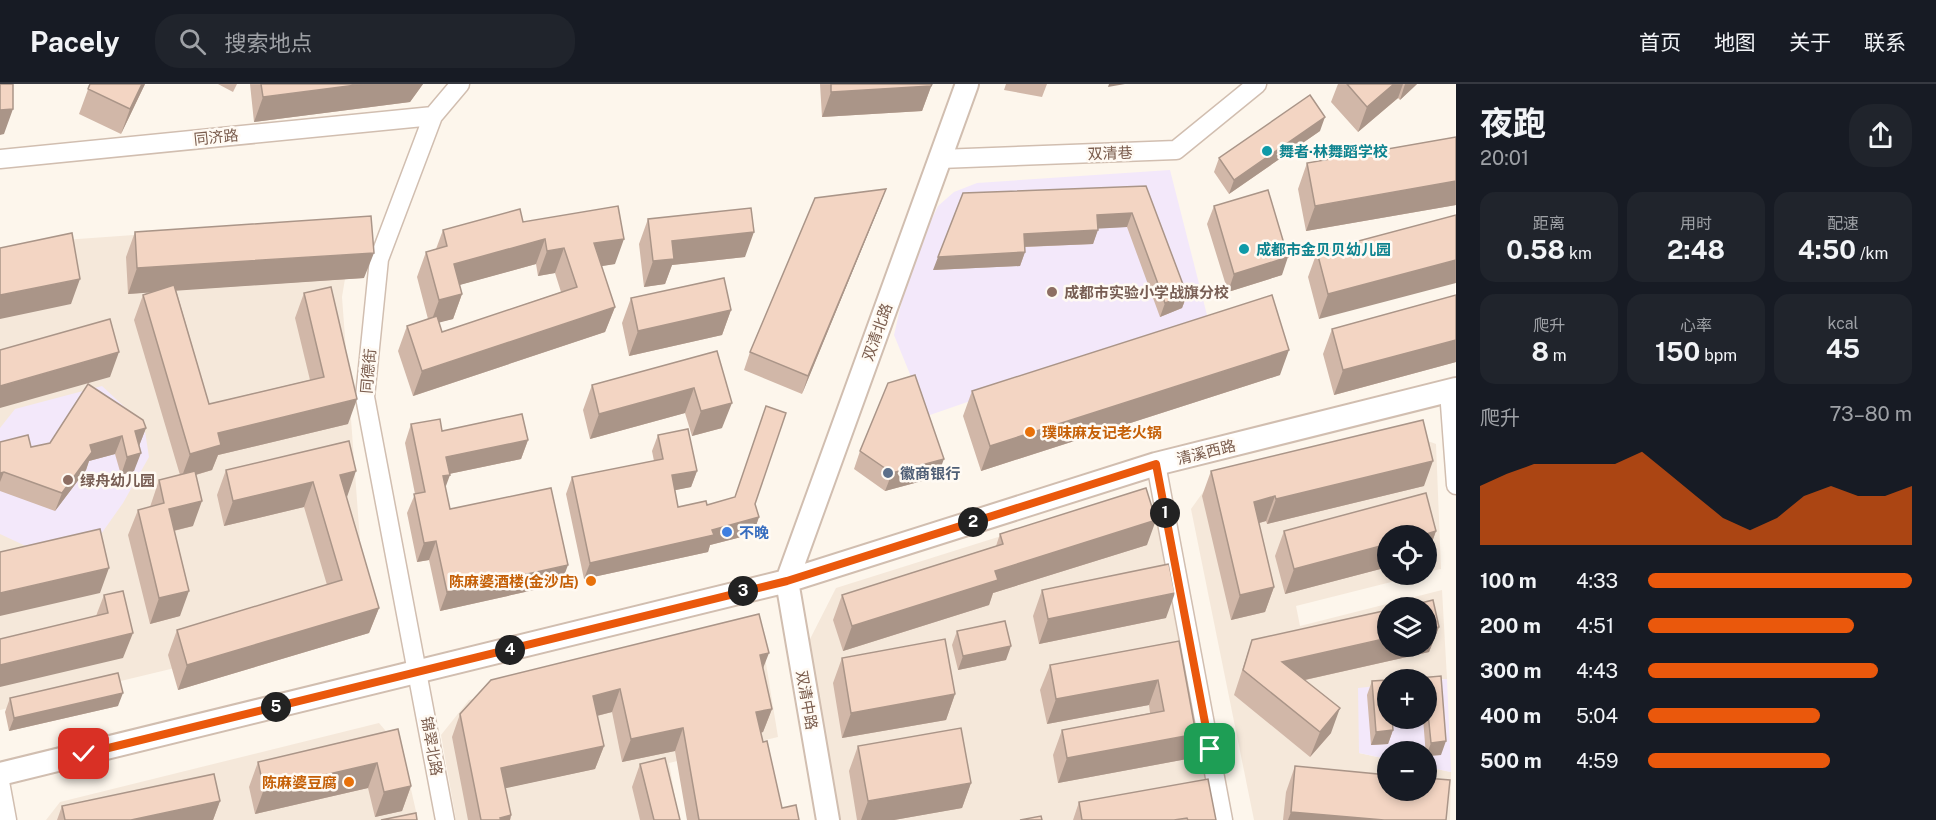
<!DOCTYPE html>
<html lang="zh">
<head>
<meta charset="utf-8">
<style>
  body { margin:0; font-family:"Public Sans","Noto Sans SC",sans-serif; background:#20242c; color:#f1f3f6; height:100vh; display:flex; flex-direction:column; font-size:22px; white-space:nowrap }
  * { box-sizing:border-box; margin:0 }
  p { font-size:20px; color:#9ea1a6 }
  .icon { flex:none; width:33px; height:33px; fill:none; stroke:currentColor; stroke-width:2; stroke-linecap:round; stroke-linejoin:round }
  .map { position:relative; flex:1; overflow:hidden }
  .sheet { display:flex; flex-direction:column; background:#171b24; width:480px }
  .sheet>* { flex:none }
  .fabs { position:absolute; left:1377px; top:441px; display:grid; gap:12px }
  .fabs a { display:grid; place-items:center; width:60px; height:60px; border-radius:50%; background:#171b24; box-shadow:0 3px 9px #0003; font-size:30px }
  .pin { position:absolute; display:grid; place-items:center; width:51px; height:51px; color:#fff; margin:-26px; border-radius:12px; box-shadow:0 3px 9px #0006 }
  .km { position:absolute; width:30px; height:30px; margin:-15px; border-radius:50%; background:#222; color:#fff; font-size:16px; line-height:30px; text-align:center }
  .round { display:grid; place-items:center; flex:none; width:63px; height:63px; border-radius:24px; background:#20242c }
  .head { display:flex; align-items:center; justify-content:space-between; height:102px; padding:0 24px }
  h1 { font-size:33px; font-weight:700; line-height:45px }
  .stats { display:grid; grid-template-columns:repeat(3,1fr); gap:9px; height:102px; padding:6px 24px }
  .stats div { display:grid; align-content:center; border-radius:15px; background:#20242c; text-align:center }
  .stats b { font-size:26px; font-weight:700 }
  .stats small { font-size:16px; font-weight:400 }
  .stats p { font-size:16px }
  .chart { height:168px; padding:12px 24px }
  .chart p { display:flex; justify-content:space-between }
  .chart svg { width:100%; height:108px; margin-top:6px; fill:#ea580c; opacity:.7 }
  ul { padding:0 24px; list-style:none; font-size:20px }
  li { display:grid; grid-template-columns:96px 72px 1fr; align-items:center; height:45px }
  li i { height:15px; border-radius:8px; background:#ea580c }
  header { display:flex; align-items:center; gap:36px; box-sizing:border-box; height:84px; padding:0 30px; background:#171b24; border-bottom:2px solid #363941 }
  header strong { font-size:28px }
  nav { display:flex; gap:33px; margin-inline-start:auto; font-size:21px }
  .search { width:420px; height:54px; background:#20242c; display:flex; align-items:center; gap:15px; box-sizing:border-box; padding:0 21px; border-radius:24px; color:#9ea1a6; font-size:22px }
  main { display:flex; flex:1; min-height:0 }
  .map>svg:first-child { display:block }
</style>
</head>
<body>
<header>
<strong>Pacely</strong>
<div class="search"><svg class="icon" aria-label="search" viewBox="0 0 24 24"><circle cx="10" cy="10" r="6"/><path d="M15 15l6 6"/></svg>搜索地点</div>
<nav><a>首页</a><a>地图</a><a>关于</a><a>联系</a></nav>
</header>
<main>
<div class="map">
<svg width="1456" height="736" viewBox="0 0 1456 736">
  <rect width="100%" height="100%" fill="#fdf6ec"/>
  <path fill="#f5e8da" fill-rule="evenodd" d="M 355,135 L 342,213 L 366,538 L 0,626 L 0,168 L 50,157 Z
    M 1392,344 L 1436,360 L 1441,485 L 1427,488 L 1426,452 L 1388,452 L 1388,490 L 1419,491 L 1296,522 L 1300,542 L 1442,506 L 1447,595 L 1388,596 L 1387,601 L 1359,669 L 1387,675 L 1388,706 L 1426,706 L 1427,683 L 1451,688 L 1450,736 L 1254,736 L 1191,425 L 1211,397 ZM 1388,524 L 1426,524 L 1426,562 L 1388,562 Z
    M 1132,411 L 1155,426 L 1216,736 L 839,736 L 808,559 L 836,504 Z
    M 745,546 L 762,555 L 778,653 L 669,679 L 679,736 L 456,736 L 441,651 L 469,616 Z
    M 379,639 L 402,666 L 418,736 L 46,736 L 60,718 Z"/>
  <path fill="#f3e8fa" d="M 1170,86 L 1208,235 L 927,332 L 894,251 L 910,181 L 938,122 L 954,108 L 977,99 Z
    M 102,302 L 144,341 L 149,373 L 123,419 L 99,453 L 30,464 L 0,450 L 0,344 L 15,325 Z
    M 1447,595 L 1451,688 L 1427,683 L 1426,668 L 1388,668 L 1387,675 L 1359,669 L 1358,604 L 1387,601 L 1388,634 L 1426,634 L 1427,597 Z"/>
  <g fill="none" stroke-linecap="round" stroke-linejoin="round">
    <defs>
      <path id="minor" d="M 0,75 L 433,32
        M 940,75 L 1176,66 L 1257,0
        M 1449,307 L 1456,401
        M 1156,380 L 1223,736
        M 0,698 L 7,736
        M 445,736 L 365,313 L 379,175 L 433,32 L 460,0"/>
      <path id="tertiary" d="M 0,690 L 787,497 L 1156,380 L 1456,305
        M 828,736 L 787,497 L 967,0"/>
    </defs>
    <use href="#minor" stroke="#d1beb0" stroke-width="21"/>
    <use href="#tertiary" stroke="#d1beb0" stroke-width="26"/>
    <use href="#minor" stroke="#fff" stroke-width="18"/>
    <use href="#tertiary" stroke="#fff" stroke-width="22"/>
  </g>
  <path fill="#d1b7a8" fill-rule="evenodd" d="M 90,0 L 145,0 L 121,50 L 79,30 Z
    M 218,0 L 237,0 L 233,8 Z
    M 250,0 L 423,0 L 410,18 L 254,38 Z
    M 820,0 L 932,0 L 922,27 L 822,33 Z
    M 1006,0 L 1047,0 L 1042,13 L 1004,6 Z
    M 1338,0 L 1417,0 L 1400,16 L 1398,14 L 1358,48 L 1331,18 Z
    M 1320,47 L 1229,110 L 1214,88 L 1219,74 Z
    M 1456,53 L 1456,121 L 1306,147 L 1298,105 L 1307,79 Z
    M 1146,102 L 1187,211 L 1182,224 L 1160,233 L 1127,143 L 1098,144 L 1093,160 L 1025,163 L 1025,168 L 1020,182 L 933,186 Z
    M 886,105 L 879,123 L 802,310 L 744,286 L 750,268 Z
    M 1214,122 L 1282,191 L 1228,208 L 1207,140 Z
    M 1456,131 L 1319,235 L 1308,193 L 1317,168 Z
    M 648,135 L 745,173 L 672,181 L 665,200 L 644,203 L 639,160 Z
    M 523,138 L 615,180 L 601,182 L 615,223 L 605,248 L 413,312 L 398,267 L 407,242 L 428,235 L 417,193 L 426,168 L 436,165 L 443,146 ZM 536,180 L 538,192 L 555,189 L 561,208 L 442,248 L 439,238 L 453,235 L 462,210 L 459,201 Z
    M 135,148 L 364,194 L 176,206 L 209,320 L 310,296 L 295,234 L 304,209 L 348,340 L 218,371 L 212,386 L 196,391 L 193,442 L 174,447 L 180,532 L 150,540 L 128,451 L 138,426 L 150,423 L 159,396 L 180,391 L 134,236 L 143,211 L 152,208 L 128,210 L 126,173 Z
    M 1456,211 L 1456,278 L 1334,311 L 1323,270 L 1332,245 Z
    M 631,214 L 731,226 L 722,251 L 629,272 L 622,239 Z
    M 717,267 L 722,344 L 692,352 L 685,329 L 590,355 L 583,326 L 592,301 Z
    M 1280,291 L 981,387 L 963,332 L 972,307 Z
    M 411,340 L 442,347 L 528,356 L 521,375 L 449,390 L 445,402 L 450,425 L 561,500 L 440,527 L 429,476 L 417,478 L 407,429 L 415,410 L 405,359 Z
    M 146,344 L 139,362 L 134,387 L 121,391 L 115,370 L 89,377 L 86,386 L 55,427 L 0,407 L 0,358 L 31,363 Z
    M 658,351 L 697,387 L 691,403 L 675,406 L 678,423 L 707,421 L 755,420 L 759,433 L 753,450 L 710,461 L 708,468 L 584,495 L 566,410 L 572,393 L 654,377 L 652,367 Z
    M 349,357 L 347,413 L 346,413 L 379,524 L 369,549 L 178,606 L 168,571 L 177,546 L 327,501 L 304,423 L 224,442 L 217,411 L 226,386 Z
    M 860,367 L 937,393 L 885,407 L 854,385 Z
    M 1211,387 L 1424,402 L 1267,440 L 1266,437 L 1259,439 L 1274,503 L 1265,528 L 1231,536 L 1202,412 Z
    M 1426,409 L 1436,447 L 1427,472 L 1426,452 L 1388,452 L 1388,483 L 1285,510 L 1275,472 L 1284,447 Z
    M 1000,450 L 1147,461 L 993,509 L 989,521 L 843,567 L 833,536 L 842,511 L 996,462 Z
    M 1042,506 L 1166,534 L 1039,560 L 1033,532 Z
    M 104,511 L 123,574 L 96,532 Z
    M 1439,543 L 1429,568 L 1305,596 L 1331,649 L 1310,673 L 1234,611 L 1252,556 Z
    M 957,547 L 1006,576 L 958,586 L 952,561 Z
    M 1179,557 L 1187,675 L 1058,699 L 1053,671 L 1062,646 L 1150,629 L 1149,621 L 1047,640 L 1040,606 L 1050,581 Z
    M 842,574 L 955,610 L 946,636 L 842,654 L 833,599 Z
    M 763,585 L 772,625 L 763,648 L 761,649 L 763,658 L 782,724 L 799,736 L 687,736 L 675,667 L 622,678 L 612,628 L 597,632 L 604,662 L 595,685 L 505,704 L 511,731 L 510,736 L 468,736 L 452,653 L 460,630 Z
    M 1441,592 L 1441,671 L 1426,672 L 1423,634 L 1426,634 L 1426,596 Z
    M 1372,597 L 1393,646 L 1388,660 L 1371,661 L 1367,611 Z
    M 10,614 L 118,622 L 9,647 L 5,628 Z
    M 398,645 L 411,702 L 402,727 L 375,733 L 368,704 L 255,730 L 249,703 L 258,678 Z
    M 858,662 L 971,699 L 962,724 L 894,736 L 857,736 L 849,687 Z
    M 640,680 L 680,736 L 640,736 L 632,703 Z
    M 1295,682 L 1446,736 L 1283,736 L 1286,708 Z
    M 220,717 L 213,736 L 57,736 L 62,722 Z
    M 1079,718 L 1216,736 L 1073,736 Z"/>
  <path fill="#aa9588" d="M 142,0 L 145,0 L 121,50 L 130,25 Z
    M 364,0 L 423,0 L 410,18 L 254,38 L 263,13 Z
    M 932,0 L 922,27 L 822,33 L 831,8 Z
    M 1109,0 L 1125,0 L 1108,3 Z
    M 1394,0 L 1403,0 L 1398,14 L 1358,48 L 1367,23 Z
    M 1405,0 L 1417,0 L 1400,16 Z
    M 13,25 L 4,50 L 0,51 L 0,26 Z
    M 1325,33 L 1320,47 L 1229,110 L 1234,96 Z
    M 1456,97 L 1456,121 L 1306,147 L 1315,122 Z
    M 886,105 L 879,123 L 802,310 L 808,292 Z
    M 1132,129 L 1127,143 L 1092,145 L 1097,131 Z
    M 1098,146 L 1093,160 L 1019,163 L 1024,150 Z
    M 754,148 L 745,173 L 672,181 L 665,200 L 644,203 L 653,177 L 672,157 Z
    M 545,155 L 536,180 L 445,205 L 454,180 Z
    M 624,155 L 615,180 L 584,185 L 594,159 Z
    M 564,164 L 555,189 L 538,192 L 547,167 Z
    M 1025,168 L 1020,182 L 933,186 L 938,173 Z
    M 374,169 L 364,194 L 128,210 L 137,184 Z
    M 1288,173 L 1282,191 L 1228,208 L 1234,190 Z
    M 1456,176 L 1456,199 L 1319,235 L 1328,210 Z
    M 80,195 L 71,220 L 0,235 L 0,211 Z
    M 462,210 L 453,235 L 430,241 L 439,216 Z
    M 1187,211 L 1182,224 L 1160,233 L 1165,219 Z
    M 615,223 L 605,248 L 413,312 L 422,287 Z
    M 731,226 L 722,251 L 629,272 L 638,247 Z
    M 1456,256 L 1456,278 L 1334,311 L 1343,286 Z
    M 1289,266 L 1280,291 L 981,387 L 990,362 Z
    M 119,268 L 110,293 L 0,324 L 0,302 Z
    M 694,304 L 685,329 L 590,355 L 599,330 Z
    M 357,315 L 348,340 L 218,371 L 212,386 L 181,395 L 190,370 L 218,349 Z
    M 732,319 L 722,344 L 692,352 L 701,327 Z
    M 146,344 L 139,362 L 135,347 Z
    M 122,352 L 115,370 L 89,377 L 86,386 L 55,427 L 62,409 L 90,361 Z
    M 528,356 L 521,375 L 439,392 L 446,373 Z
    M 141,369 L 134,387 L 121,391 L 127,373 Z
    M 944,375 L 937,393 L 885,407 L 892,389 Z
    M 1433,377 L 1424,402 L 1267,440 L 1276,415 Z
    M 356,387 L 347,413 L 331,416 L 340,391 Z
    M 697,387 L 691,403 L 666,408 L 672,391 Z
    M 4,388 L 0,398 L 0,389 Z
    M 450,391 L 443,410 L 443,392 Z
    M 313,398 L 304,423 L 224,442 L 233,417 Z
    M 1275,412 L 1266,437 L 1245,443 L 1254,418 Z
    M 202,417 L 193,442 L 160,450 L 169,425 Z
    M 759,433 L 753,450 L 710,461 L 708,468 L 584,495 L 590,479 Z
    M 1156,436 L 1147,461 L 993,509 L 989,521 L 843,567 L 852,542 L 995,487 Z
    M 1436,447 L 1427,472 L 1426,472 L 1426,452 L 1420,452 Z
    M 436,457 L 429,476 L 417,478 L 424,459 Z
    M 1388,460 L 1388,483 L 1285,510 L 1294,485 Z
    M 568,481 L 561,500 L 440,527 L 447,508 Z
    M 109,484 L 100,509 L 0,532 L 0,509 Z
    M 1274,503 L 1265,528 L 1231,536 L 1240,511 Z
    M 189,507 L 180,532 L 150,540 L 159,514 Z
    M 1175,509 L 1166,534 L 1039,560 L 1048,535 Z
    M 379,524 L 369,549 L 178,606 L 187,581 Z
    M 1439,543 L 1429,568 L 1273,603 L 1282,578 L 1388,554 L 1388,562 L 1426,562 L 1426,546 Z
    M 133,549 L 123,574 L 0,603 L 0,581 Z
    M 1011,562 L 1006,576 L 958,586 L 963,572 Z
    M 769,569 L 760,592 L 760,571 Z
    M 1158,596 L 1149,621 L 1047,640 L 1056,615 Z
    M 620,605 L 612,628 L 584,635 L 593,612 Z
    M 123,609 L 118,622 L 9,647 L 14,634 Z
    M 955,610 L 946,636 L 842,654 L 851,629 Z
    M 1340,624 L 1331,649 L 1310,673 L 1320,648 Z
    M 772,625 L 763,648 L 748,651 L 756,628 Z
    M 683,644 L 675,667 L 622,678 L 631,655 Z
    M 1393,646 L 1388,660 L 1371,661 L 1376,648 Z
    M 1196,650 L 1187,675 L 1058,699 L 1067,674 Z
    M 1446,657 L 1441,671 L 1426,672 L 1431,659 Z
    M 604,662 L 595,685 L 493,707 L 501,684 Z
    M 377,679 L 368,704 L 255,730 L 264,705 Z
    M 971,699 L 962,724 L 894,736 L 861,736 L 868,717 Z
    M 411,702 L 402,727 L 375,733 L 384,708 Z
    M 220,717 L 213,736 L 131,736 Z
    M 1291,728 L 1384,736 L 1288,736 Z
    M 511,731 L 510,736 L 499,736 L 500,734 Z"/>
  <path fill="#f3d5c3" stroke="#aa9588" stroke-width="1.5" d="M 0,0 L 13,0 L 13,25 L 0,26 Z
    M 90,0 L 142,0 L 130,25 L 88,5 Z
    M 261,0 L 364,0 L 263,13 Z
    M 831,0 L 932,0 L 931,2 L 831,8 Z
    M 1347,0 L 1394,0 L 1367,23 Z
    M 1310,11 L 1325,33 L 1234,96 L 1219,74 Z
    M 1456,53 L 1456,97 L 1315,122 L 1307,79 Z
    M 1146,102 L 1187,211 L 1165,219 L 1132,129 L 1097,131 L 1098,146 L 1024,150 L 1025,168 L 938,173 L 963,109 Z
    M 886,105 L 808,292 L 750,268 L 815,114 Z
    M 1268,106 L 1288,173 L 1234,190 L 1214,122 Z
    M 618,122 L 624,155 L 594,159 L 615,223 L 422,287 L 407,242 L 437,232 L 442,248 L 577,203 L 564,164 L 547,167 L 545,155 L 454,180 L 462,210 L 439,216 L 426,168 L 447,162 L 443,146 L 520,125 L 523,138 Z
    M 751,124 L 754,148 L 672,157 L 674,175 L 653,177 L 648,135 Z
    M 1456,131 L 1456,176 L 1328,210 L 1317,168 Z
    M 371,132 L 374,169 L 137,184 L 135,148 Z
    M 72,149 L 80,195 L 0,211 L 0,164 Z
    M 724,194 L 731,226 L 638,247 L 631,214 Z
    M 174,201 L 209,320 L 324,293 L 304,209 L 331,203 L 357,315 L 218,349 L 221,361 L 190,370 L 143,211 Z
    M 1272,211 L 1289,266 L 990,362 L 972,307 Z
    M 1456,211 L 1456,256 L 1343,286 L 1332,245 Z
    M 110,235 L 119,268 L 0,302 L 0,266 Z
    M 717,267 L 732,319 L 701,327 L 694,304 L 599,330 L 592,301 Z
    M 915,291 L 944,375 L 892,389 L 860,367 L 888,299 Z
    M 88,300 L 143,336 L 146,344 L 135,347 L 141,369 L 127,373 L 122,352 L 90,361 L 92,368 L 62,409 L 4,388 L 0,389 L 0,358 L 28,351 L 31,363 L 50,359 Z
    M 766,322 L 786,329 L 755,420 L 759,433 L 712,446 L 714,451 L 590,479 L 572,393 L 663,375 L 658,351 L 688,345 L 697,387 L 672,391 L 678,423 L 706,417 L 707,421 L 735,413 Z
    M 522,330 L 528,356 L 446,373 L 450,391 L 443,392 L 450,425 L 551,404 L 568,481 L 447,508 L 436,457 L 424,459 L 414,410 L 425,408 L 411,340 L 440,335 L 442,347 Z
    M 1423,336 L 1433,377 L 1276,415 L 1275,412 L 1254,418 L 1274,503 L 1240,511 L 1211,387 Z
    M 349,357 L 356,387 L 340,391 L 379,524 L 187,581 L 177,546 L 342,496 L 313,398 L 233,417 L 226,386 Z
    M 195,387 L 202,417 L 169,425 L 189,507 L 159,514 L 138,426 L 164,419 L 159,396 Z
    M 1146,404 L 1156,436 L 995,487 L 998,496 L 852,542 L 842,511 L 1003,460 L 1000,450 Z
    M 1426,409 L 1436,447 L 1420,452 L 1388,452 L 1388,460 L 1294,485 L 1284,447 Z
    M 100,445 L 109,484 L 0,509 L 0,468 Z
    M 1169,480 L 1175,509 L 1048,535 L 1042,506 Z
    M 123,507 L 133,549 L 0,581 L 0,555 L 108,529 L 104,511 Z
    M 1433,516 L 1439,543 L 1426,546 L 1426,524 L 1401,524 Z
    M 1388,526 L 1388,554 L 1282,578 L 1340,624 L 1320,648 L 1243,586 L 1252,556 Z
    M 759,530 L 769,569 L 760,571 L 772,625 L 756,628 L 763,658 L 767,657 L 782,724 L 796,721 L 799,736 L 699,736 L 683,644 L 631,655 L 620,605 L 593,612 L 604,662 L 501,684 L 511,731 L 500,734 L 501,736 L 481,736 L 460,630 L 491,596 Z
    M 1005,537 L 1011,562 L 963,572 L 957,547 Z
    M 945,555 L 955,610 L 851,629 L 842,574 Z
    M 1179,557 L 1196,650 L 1067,674 L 1062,646 L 1164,627 L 1158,596 L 1056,615 L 1050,581 Z
    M 118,589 L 123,609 L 14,634 L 10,614 Z
    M 1441,592 L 1446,657 L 1431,659 L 1426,609 L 1426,596 L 1396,596 Z
    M 1388,596 L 1388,634 L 1392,634 L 1393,646 L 1376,648 L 1372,597 Z
    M 961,644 L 971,699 L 868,717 L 858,662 Z
    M 398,645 L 411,702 L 384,708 L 377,679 L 264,705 L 258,678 Z
    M 665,674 L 680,736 L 654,736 L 640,680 Z
    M 1295,682 L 1388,691 L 1388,706 L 1426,706 L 1426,694 L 1450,696 L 1446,736 L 1384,736 L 1291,728 Z
    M 214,690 L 220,717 L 131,736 L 65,736 L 62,722 Z
    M 1208,695 L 1216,736 L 1188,736 L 1187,734 L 1174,736 L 1082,736 L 1079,718 Z
    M 416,729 L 417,736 L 381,736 Z
    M 1041,732 L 1042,736 L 1020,736 Z"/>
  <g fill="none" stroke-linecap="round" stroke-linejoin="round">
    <defs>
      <path id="route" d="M 84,670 L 787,497 L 1156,380 L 1210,665"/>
    </defs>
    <use href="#route" stroke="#fff" stroke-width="12"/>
    <use href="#route" stroke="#ea580c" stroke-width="8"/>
  </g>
  <g fill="#0f9aa8" stroke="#fffaf3" stroke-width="2">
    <circle cx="1267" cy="67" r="6"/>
    <circle cx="1244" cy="165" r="6"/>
  </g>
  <g fill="#8d6e63" stroke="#fffaf3" stroke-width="2">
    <circle cx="1052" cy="208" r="6"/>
    <circle cx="68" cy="396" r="6"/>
  </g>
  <g fill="#e8710a" stroke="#fffaf3" stroke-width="2">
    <circle cx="1030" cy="348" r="6"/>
    <circle cx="591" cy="497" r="6"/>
    <circle cx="349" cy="698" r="6"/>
  </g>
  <circle fill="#5c6f8a" stroke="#fffaf3" stroke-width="2" cx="888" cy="389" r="6"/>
  <circle fill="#3f7fe0" stroke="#fffaf3" stroke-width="2" cx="727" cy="448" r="6"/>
  <g text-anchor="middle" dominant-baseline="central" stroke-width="5" stroke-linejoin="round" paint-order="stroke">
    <g font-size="15" fill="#7a5c4d" stroke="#fffaf3">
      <text transform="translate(216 53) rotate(-6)">同济路</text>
      <text transform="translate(1110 69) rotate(-2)">双清巷</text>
      <text transform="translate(877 248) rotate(-70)">双清北路</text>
      <text transform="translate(368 287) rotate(-85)">同德街</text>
      <text transform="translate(1206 368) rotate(-14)">清溪西路</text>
      <text transform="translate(807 616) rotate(80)">双清中路</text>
      <text transform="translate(432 662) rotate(80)">锦翠北路</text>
    </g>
    <g font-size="15" font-weight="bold" fill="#0d838f" stroke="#fffaf3" text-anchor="start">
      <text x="1279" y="67">舞者·林舞蹈学校</text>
      <text x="1256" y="165">成都市金贝贝幼儿园</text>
    </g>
    <g font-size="15" font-weight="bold" fill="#785e54" stroke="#fffaf3" text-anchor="start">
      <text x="1064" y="208">成都市实验小学战旗分校</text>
      <text x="80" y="396">绿舟幼儿园</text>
    </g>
    <g font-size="15" font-weight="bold" fill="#c56008" stroke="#fffaf3" text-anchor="end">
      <text x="1042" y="348" text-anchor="start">璞味麻友记老火锅</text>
      <text x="579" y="497">陈麻婆酒楼(金沙店)</text>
      <text x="337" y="698">陈麻婆豆腐</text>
    </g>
    <g font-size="15" font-weight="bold" fill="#4e5e75" stroke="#fffaf3" text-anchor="start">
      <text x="900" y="389">徽商银行</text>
    </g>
    <g font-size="15" font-weight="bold" fill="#366cbe" stroke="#fffaf3" text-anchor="start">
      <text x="739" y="448">不晚</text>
    </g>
  </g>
</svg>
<div class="fabs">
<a><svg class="icon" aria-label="locate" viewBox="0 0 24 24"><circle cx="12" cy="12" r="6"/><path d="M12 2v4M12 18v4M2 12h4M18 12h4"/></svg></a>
<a><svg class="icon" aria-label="layers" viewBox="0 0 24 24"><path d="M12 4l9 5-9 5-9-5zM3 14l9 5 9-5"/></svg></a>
<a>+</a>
<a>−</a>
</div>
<div class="pin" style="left:1210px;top:665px;background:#1e9e55"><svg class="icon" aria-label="arrive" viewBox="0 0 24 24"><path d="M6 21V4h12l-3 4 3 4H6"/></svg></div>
<div class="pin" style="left:84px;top:670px;background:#d93025"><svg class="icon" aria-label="check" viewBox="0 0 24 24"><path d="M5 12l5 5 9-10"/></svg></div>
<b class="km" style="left:1165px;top:429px">1</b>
<b class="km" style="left:973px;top:438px">2</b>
<b class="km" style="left:743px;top:507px">3</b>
<b class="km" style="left:510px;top:566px">4</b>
<b class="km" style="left:276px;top:623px">5</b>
</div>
<section class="sheet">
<div class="head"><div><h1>夜跑</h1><p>20:01</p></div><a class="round"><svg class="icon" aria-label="share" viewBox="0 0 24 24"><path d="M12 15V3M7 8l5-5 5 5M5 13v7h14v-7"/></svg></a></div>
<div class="stats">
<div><p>距离</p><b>0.58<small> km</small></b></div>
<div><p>用时</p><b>2:48</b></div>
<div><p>配速</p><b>4:50<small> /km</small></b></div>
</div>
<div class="stats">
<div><p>爬升</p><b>8<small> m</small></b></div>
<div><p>心率</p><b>150<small> bpm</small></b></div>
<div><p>kcal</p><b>45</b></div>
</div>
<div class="chart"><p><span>爬升</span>73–80 m</p>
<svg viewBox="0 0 160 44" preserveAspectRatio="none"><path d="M0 44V20L10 15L20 11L30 11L40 11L50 11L60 6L70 15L80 24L90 33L100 38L110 33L120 24L130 20L140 24L150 24L160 20V44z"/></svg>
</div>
<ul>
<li><b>100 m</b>4:33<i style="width:100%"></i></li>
<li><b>200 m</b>4:51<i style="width:78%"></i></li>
<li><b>300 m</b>4:43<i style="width:87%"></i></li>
<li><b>400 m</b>5:04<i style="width:65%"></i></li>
<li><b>500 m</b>4:59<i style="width:69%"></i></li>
</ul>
</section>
</main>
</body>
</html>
